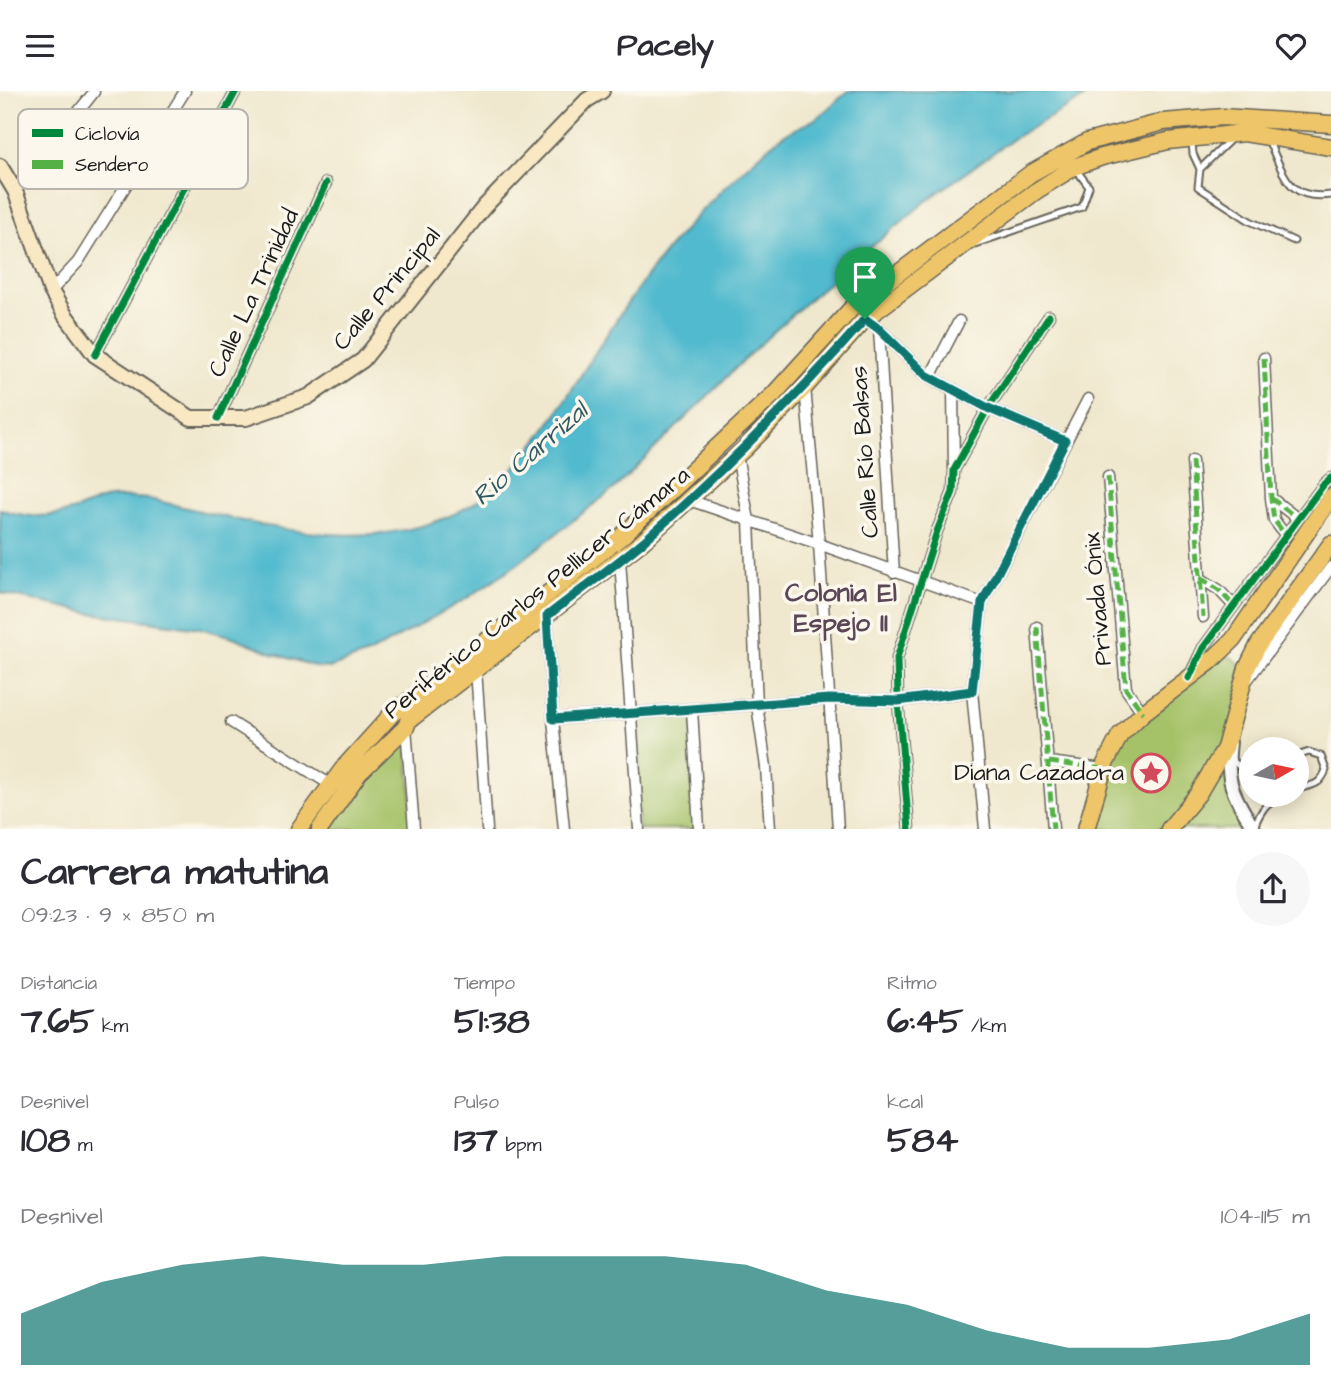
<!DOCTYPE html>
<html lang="es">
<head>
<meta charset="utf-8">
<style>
  body { margin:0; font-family:"Architects Daughter",sans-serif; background:#f7f7f7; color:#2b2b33; height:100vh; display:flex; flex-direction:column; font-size:26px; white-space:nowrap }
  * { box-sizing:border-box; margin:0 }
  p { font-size:23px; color:#7c7c81 }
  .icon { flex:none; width:38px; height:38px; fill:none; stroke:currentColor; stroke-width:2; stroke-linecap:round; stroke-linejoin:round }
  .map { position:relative; height:738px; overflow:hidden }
  .sheet { display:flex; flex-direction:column; background:#fff; flex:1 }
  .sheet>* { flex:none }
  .needle { width:46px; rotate:81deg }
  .buttons { position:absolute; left:1239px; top:646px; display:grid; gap:14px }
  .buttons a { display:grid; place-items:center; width:70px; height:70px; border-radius:50%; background:#fff; box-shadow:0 4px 18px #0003; font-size:35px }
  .pin { position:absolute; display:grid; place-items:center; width:60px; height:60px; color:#fff; margin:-72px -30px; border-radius:50% 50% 50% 0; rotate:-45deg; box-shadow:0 0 7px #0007 }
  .pin .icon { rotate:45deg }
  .round { display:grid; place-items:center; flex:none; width:74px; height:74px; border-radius:37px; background:#f7f7f7 }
  .headline { display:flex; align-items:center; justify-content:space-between; height:119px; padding:0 21px }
  h1 { font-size:38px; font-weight:700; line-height:52px }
  .stats { display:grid; grid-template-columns:repeat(3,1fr); gap:10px; height:119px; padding:7px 21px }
  .stats div { display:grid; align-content:center }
  .stats b { font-size:35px; font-weight:700 }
  .stats small { font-size:19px; font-weight:400 }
  .stats p { font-size:19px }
  .chart { height:196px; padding:14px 21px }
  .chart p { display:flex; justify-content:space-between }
  .chart svg { width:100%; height:126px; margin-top:7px; fill:#0f766e; opacity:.7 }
  header { display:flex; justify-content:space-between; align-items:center; height:91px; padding:0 21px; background:#fff; font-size:32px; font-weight:700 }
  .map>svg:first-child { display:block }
</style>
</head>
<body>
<header><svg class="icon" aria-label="menu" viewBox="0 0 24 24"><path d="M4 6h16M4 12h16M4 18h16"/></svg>Pacely<svg class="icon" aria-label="heart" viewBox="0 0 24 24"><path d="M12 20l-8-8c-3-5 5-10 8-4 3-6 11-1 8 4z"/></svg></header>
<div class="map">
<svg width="1331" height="738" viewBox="0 0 1331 738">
  <rect width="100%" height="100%" fill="#fbf7ec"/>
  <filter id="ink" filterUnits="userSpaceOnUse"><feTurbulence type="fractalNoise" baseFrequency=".0143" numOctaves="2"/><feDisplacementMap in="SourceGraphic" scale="14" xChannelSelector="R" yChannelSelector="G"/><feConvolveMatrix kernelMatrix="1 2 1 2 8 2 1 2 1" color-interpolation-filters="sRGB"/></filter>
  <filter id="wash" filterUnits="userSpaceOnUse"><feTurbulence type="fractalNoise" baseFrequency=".00686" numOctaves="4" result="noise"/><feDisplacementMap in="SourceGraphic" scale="28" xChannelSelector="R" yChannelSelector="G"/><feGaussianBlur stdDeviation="1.57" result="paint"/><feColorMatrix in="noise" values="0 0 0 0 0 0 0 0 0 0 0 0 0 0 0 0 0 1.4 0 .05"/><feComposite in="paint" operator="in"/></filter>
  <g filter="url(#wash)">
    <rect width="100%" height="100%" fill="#f0e8ce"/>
    <path fill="#a6c269" stroke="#616f42" stroke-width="2" d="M 1219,563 L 1232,567 L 1242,575 L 1228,676 L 1254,738 L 1086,738 L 1116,651 Z
      M 692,618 L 699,738 L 639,738 L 630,621 Z
      M 406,636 L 414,738 L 320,738 Z"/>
    <path fill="#51bace" stroke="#366b75" stroke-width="2" d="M 848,0 L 1102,0 L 1087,5 L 1014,47 L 925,111 L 813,205 L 754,259 L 615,397 L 516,474 L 466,508 L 368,563 L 329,577 L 317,576 L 275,563 L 233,546 L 200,537 L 90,522 L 0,502 L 0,418 C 24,427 50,427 75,419 C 85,416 94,410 105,408 C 120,405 134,407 149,408 C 254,432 385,476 483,406 C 512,385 536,353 556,323 C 595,264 630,202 676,148 C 706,113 742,78 778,48 C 789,39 803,35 815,28 C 827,21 837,9 848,0 Z"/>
  </g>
  <g filter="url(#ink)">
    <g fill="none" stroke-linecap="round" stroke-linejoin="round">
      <defs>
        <path id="service" d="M 1268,49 C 1284,82 1287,110 1331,104
          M 1192,51 L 1193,63 L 1200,78 L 1232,47
          M 1200,78 L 1198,96 L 1250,130 L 1294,150
          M 975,153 L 1082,116 L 1089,96 L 1075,77
          M 1297,665 L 1309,661 L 1321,665 L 1326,679 C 1320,695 1312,694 1297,698
          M 1231,668 L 1242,678 L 1251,682
          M 1254,736 C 1261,719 1266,711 1283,704"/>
        <path id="minor" d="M 15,100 L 94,1
          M 51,200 L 78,171 L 185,0
          M 865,228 L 879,238 L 926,284 L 988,317 L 1065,350
          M 879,238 L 894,482
          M 95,264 L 236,0
          M 1264,267 L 1271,407 L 1274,429 L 1286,445
          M 930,286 L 959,230
          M 805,296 L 819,453 L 838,738
          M 953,298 L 954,379
          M 218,327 L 326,92
          M 737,364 L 749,430 L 757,614 L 766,676 L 770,738
          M 1192,370 L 1203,526
          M 1108,386 L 1126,598 L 1143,622
          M 1271,407 L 1298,428
          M 689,409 L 819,453 L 982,512
          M 620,469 L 639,738
          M 1200,487 L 1219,499 L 1234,515
          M 547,525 L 553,628 L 564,738
          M 1037,536 L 1053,738
          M 476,578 L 487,738
          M 1191,582 L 1203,557 L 1324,393 L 1331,387
          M 1248,588 L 1331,476
          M 692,618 L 699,738
          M 553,628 L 829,608 L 898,610 L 972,600
          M 231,631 L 331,694
          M 406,636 L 414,738
          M 1049,671 L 1103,678
          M 909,738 L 898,610 L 897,567 L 937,440 L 953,401 L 954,379 L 988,317 L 1049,225
          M 985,738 L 972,600 L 982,512 L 1088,308"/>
        <path id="tertiary" d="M 1230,651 C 1225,692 1233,703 1254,738"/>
        <path id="secondary" d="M 0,75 L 15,100 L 51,200 L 65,224 L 95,264 L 191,327 L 246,327 L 308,306 L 363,269 L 484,116 L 587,9 L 602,0"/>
        <path id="primary" d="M 299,738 L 345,675 L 392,623 L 621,446 L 774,303 L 852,217 L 1030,83 L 1087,51 L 1163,31 L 1223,26 L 1331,33
          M 320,738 L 359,682 L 406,636 L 408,630 L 642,451 L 745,357 L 805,296 L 865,228 L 1036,100 L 1074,76 L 1102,66 L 1168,50 L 1244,42 L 1331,56
          M 1086,738 L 1105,673 L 1120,644 L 1143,622 L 1210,571 L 1233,549 L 1331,406
          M 1169,738 L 1198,703 L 1225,657 L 1247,577 L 1259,553 L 1331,453"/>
      </defs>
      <use href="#service" stroke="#66635a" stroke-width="9"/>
      <use href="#minor" stroke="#66635a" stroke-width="13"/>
      <use href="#tertiary" stroke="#66635a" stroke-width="16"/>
      <use href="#secondary" stroke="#66635a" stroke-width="18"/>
      <use href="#primary" stroke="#66635a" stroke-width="19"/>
      <use href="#service" stroke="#fff" stroke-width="5"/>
      <use href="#minor" stroke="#fff" stroke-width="10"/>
      <use href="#tertiary" stroke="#fff" stroke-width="12"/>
      <use href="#secondary" stroke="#f8e8c3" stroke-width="14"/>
      <use href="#primary" stroke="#eec569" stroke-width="16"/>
      <path stroke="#55b145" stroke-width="5" stroke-dasharray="10 5" stroke-linecap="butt" d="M 1264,267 L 1271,407 L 1274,429 L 1286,445
        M 1192,370 L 1203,526
        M 1108,386 L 1126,598 L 1143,622
        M 1271,407 L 1298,428
        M 1200,487 L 1219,499 L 1234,515
        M 1037,536 L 1053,738
        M 1049,671 L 1103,678"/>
      <defs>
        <path id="cycleway" d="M 95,264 L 236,0
          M 218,327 L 326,92
          M 1189,587 L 1203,557 L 1324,393 L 1331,387
          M 553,628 L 829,608 L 898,610 L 972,600
          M 909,738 L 898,610 L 897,567 L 937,440 L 953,401 L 954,379 L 988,317 L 1049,225"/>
      </defs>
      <use href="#cycleway" stroke="#fbf7ec" stroke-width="11"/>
      <use href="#cycleway" stroke="#00873e" stroke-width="7"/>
    </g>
  </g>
  <g fill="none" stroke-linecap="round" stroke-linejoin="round" filter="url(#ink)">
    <defs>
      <path id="route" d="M 865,228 L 879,238 L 926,284 L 988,317 L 1065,350 L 982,512 L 972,600 L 898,610 L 829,608 L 553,628 L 547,525 C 579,500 613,476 644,450 C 723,380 796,307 865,228 Z"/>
    </defs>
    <use href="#route" stroke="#fff" stroke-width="14"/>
    <use href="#route" stroke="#0f766e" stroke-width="9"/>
  </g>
  <defs>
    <symbol id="sight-ring" viewBox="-11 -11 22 22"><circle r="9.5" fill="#fbf7ec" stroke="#d1495b" stroke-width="1.5"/><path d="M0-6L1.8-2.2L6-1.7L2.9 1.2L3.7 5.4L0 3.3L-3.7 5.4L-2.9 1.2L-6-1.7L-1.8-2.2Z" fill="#d1495b"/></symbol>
  </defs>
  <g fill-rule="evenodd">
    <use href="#sight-ring" x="1129" y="660" width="44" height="44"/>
  </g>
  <g text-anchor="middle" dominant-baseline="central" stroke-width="7" stroke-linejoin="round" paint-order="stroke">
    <g font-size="24" fill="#1c1c1c" stroke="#fbf7ec">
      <text transform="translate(387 198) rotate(-50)">Calle Principal</text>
      <text transform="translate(254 202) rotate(-65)">Calle La Trinidad</text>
      <text transform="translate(865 361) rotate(-94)">Calle Río Balsas</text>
      <text transform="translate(537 502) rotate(-39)">Periférico Carlos Pellicer Cámara</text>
      <text transform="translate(1098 508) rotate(-95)">Privada Ónix</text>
    </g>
    <g font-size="24" fill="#1c1c1c" stroke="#fbf7ec" text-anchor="end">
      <text x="1124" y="682">Diana Cazadora</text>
    </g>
    <g font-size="26" font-style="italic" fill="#315b63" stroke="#fbf7ec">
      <text transform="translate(530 363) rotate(-41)">Rio Carrizal</text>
    </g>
    <g font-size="26" font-weight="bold" fill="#5a4657" stroke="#fbf7ec">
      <text x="841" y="502">Colonia El<tspan x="841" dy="30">Espejo II</tspan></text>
    </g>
  </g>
  <rect x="18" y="18" width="230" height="80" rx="10" fill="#fbf7ec" stroke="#b8b5ae" stroke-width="2"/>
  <rect x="32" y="38" width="31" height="8" fill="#00873e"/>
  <rect x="32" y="69" width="31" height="9" fill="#55b145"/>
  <g font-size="19" fill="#1c1c1c">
    <text x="75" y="49">Ciclovía</text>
    <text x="75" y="80">Sendero</text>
  </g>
</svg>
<div class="buttons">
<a><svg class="needle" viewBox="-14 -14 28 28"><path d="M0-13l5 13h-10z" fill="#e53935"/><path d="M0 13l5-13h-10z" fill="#7c7c81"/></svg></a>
</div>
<div class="pin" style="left:865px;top:228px;background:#1e9e55"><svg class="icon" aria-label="arrive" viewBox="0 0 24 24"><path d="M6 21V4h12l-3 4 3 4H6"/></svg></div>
</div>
<section class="sheet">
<div class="headline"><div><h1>Carrera matutina</h1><p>09:23 · 9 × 850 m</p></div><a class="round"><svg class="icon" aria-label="share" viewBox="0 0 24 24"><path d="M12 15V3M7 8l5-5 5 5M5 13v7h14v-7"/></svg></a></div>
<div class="stats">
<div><p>Distancia</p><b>7.65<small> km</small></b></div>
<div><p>Tiempo</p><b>51:38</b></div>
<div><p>Ritmo</p><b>6:45<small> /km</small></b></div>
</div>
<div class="stats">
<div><p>Desnivel</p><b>108<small> m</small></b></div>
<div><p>Pulso</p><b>137<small> bpm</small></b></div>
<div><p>kcal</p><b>584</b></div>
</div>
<div class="chart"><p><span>Desnivel</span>104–115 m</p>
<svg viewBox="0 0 160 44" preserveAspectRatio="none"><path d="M0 44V26L10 15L20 9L30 6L40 9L50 9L60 6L70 6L80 6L90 9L100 18L110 23L120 32L130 38L140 38L150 35L160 26V44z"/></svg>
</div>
</section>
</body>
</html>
